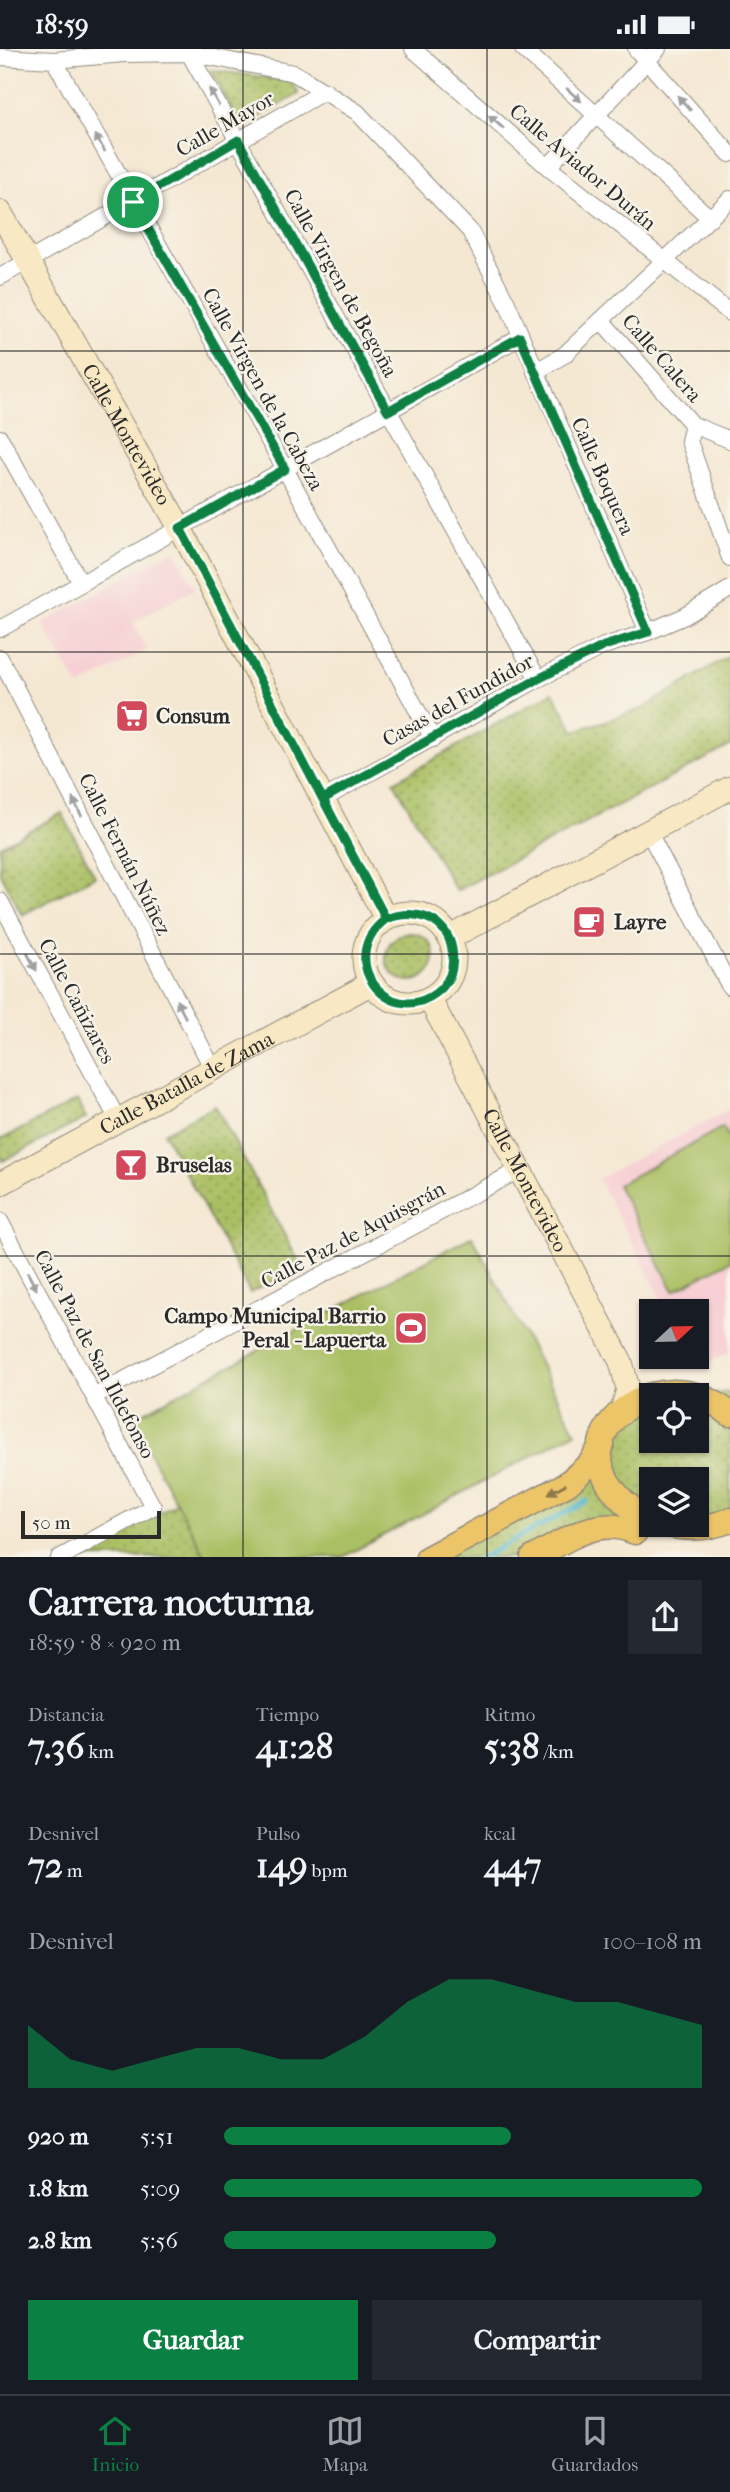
<!DOCTYPE html>
<html lang="es">
<head>
<meta charset="utf-8">
<style>
  body { margin:0; font-family:"IM FELL French Canon",serif; background:#242831; color:#f1f3f6; height:100vh; display:flex; flex-direction:column; font-size:26px; white-space:nowrap }
  * { box-sizing:border-box; margin:0 }
  p { font-size:23px; color:#9ea1a6 }
  .icon { flex:none; width:38px; height:38px; fill:none; stroke:currentColor; stroke-width:2; stroke-linecap:round; stroke-linejoin:round }
  .map { position:relative; height:1508px; overflow:hidden }
  .panel { display:flex; flex-direction:column; background:#171b24; flex:1 }
  .panel>* { flex:none }
  .needle { width:46px; rotate:68deg }
  .controls { position:absolute; left:639px; top:1250px; display:grid; gap:14px }
  .controls a { display:grid; place-items:center; width:70px; height:70px; border-radius:0px; background:#171b24; box-shadow:0 2px 5px #0004; font-size:35px }
  .scale { position:absolute; left:21px; bottom:18px; width:140px; box-sizing:border-box; padding-left:7px; border:4px solid #2b2b2b; border-top:0; font-size:19px; line-height:24px; white-space:nowrap; color:#2b2b2b; -webkit-text-stroke:5px #f7f3e8; paint-order:stroke }
  .pin { position:absolute; display:grid; place-items:center; width:60px; height:60px; color:#fff; margin:-30px; border:4px solid #fff; border-radius:50%; box-shadow:0 2px 7px #0007 }
  .round { display:grid; place-items:center; flex:none; width:74px; height:74px; border-radius:0px; background:#242831 }
  .headline { display:flex; align-items:center; justify-content:space-between; height:119px; padding:0 28px }
  h1 { font-size:38px; font-weight:800; line-height:52px }
  .figures { display:grid; grid-template-columns:repeat(3,1fr); gap:10px; height:119px; padding:7px 28px }
  .figures div { display:grid; align-content:center }
  .figures b { font-size:35px; font-weight:800 }
  .figures small { font-size:19px; font-weight:400 }
  .figures p { font-size:19px }
  .chart { height:196px; padding:14px 28px }
  .chart p { display:flex; justify-content:space-between }
  .chart svg { width:100%; height:126px; margin-top:7px; fill:#0b8043; opacity:.7 }
  .button { display:flex; gap:14px; margin-top:auto; padding:14px 28px }
  .button a { flex:1; height:80px; border-radius:0px; background:#0b8043; color:#fff; font-size:28px; font-weight:800; line-height:80px; text-align:center }
  .button a+a { background:#242831; color:#f1f3f6 }
  ul { padding:0 28px; list-style:none; font-size:23px }
  li { display:grid; grid-template-columns:112px 84px 1fr; align-items:center; height:52px }
  li i { height:18px; border-radius:9px; background:#0b8043 }
  .status { display:flex; justify-content:space-between; align-items:center; height:49px; padding:0 35px; background:#171b24; direction:ltr }
  .status svg { height:19px; fill:currentColor }
  .menu { display:flex; justify-content:space-around; align-items:center; height:98px; border-top:2px solid #363941; background:#171b24; font-size:19px; color:#9ea1a6 }
  .menu a { display:grid; justify-items:center; gap:4px }
  .menu .active { color:#0b8043 }
  .map>svg:first-child { display:block }
</style>
</head>
<body>
<div class="status"><b>18:59</b><svg viewBox="0 0 49 12"><path d="M0 12V9h3v3zM5 12V6h3v6zM10 12V3h3v9zM15 12V0h3v12zM26 1h20v11H26zM47 4h2v5h-2z"/></svg></div>
<div class="map">
<svg width="730" height="1509" viewBox="0 0 730 1509">
  <defs>
    <pattern id="park-dots" width="8" height="8" patternUnits="userSpaceOnUse" patternTransform="scale(1.75)"><rect width="8" height="8" fill="#aabf64"/><path d="M2 2h.1M6 6h.1" fill="none" stroke="#8b9b53" stroke-width="1.8" stroke-linecap="round"/></pattern>
  </defs>
  <rect width="100%" height="100%" fill="#f7f3e8"/>
  <filter id="ink" filterUnits="userSpaceOnUse"><feTurbulence type="fractalNoise" baseFrequency=".0143" numOctaves="2"/><feDisplacementMap in="SourceGraphic" scale="14" xChannelSelector="R" yChannelSelector="G"/><feConvolveMatrix kernelMatrix="1 2 1 2 8 2 1 2 1" color-interpolation-filters="sRGB"/></filter>
  <filter id="wash" filterUnits="userSpaceOnUse"><feTurbulence type="fractalNoise" baseFrequency=".00686" numOctaves="4" result="noise"/><feDisplacementMap in="SourceGraphic" scale="28" xChannelSelector="R" yChannelSelector="G"/><feGaussianBlur stdDeviation="1.57" result="paint"/><feColorMatrix in="noise" values="0 0 0 0 0 0 0 0 0 0 0 0 0 0 0 0 0 1.4 0 .05"/><feComposite in="paint" operator="in"/></filter>
  <g filter="url(#wash)">
    <rect width="100%" height="100%" fill="#f5e8d3"/>
    <path fill="#f7cfd4" d="M 175,501 L 195,539 L 133,573 L 147,601 L 79,638 L 42,574 Z
      M 730,1060 L 730,1303 L 698,1320 L 692,1307 L 696,1307 L 696,1262 L 668,1262 L 598,1130 Z"/>
    <path fill="url(#park-dots)" stroke="#6a7548" stroke-width="2" fill-rule="evenodd" d="M 211,21 L 291,32 L 299,45 L 241,78 Z
      M 730,606 L 730,697 L 456,842 L 394,733 L 553,643 L 574,682 L 642,660 Z
      M 62,764 L 95,827 L 22,866 L 0,824 L 0,797 Z
      M386 908a24 24 0 1 1 48 0a24 24 0 1 1-48 0Z
      M 77,1051 L 86,1069 L 3,1112 L 0,1106 L 0,1091 Z
      M 215,1056 L 301,1217 L 250,1244 L 164,1084 Z
      M 730,1343 L 730,1471 C 693,1499 670,1499 629,1480 L 533,1508 L 428,1509 L 542,1449 L 651,1346 L 651,1391 L 696,1391 L 696,1346 ZM 651,1430 L 696,1430 L 696,1475 L 651,1475 Z
      M 177,1454 L 206,1508 L 77,1509 Z"/>
    <path fill="#aabf64" stroke="#6a7548" stroke-width="2" d="M 723,1078 L 730,1091 L 730,1212 L 674,1242 L 617,1136 Z
      M 472,1187 L 576,1383 L 343,1508 L 206,1508 L 131,1370 Z"/>
    <g fill="none" stroke-linecap="round" stroke-linejoin="round">
      <path stroke="#4eb7cc" stroke-width="5" d="M 481,1509 L 587,1452"/>
    </g>
  </g>
  <g filter="url(#ink)">
    <g fill="none" stroke-linecap="round" stroke-linejoin="round">
      <defs>
        <path id="street" d="M 413,0 L 548,118 L 730,264
          M 523,0 L 710,169
          M 636,0 L 730,105
          M 189,4 L 538,630
          M 0,8 L 54,11 L 124,5 L 189,4 L 294,24 L 357,63 L 470,182 L 507,254 L 648,583
          M 54,11 L 285,420 L 433,690
          M 548,118 L 658,0
          M 0,228 L 325,42
          M 601,271 L 693,376 L 730,391
          M 535,323 L 564,306 L 730,150
          M 693,376 L 689,392 L 730,509
          M 0,389 L 81,534
          M 0,580 L 520,288
          M 0,609 L 213,1020
          M 323,750 L 538,630 L 604,597 L 648,583 L 685,567 L 730,540
          M 648,782 L 730,938
          M 0,852 L 118,1071
          M 0,1172 L 153,1458 L 59,1509
          M 94,1347 L 521,1120"/>
        <g id="secondary">
          <path id="s1" d="M 0,163 L 180,479 L 386,870"/>
          <circle cx="409" cy="909" r="45"/>
          <path d="M 449,889 L 730,739"/>
          <path id="s2" d="M 429,949 L 621,1313 L 628,1340 L 621,1365"/>
          <path id="s3" d="M 0,1135 L 372,934"/>
        </g>
        <path id="primary" d="M 651,1346 C 537,1392 636,1509 730,1471
          M 652,1346 C 682,1338 707,1346 730,1365
          M 428,1509 L 567,1435 L 590,1415 L 602,1396
          M 533,1509 C 567,1491 597,1466 635,1483"/>
      </defs>
      <use href="#street" stroke="#908a7f" stroke-width="18"/>
      <use href="#secondary" stroke="#908a7f" stroke-width="25"/>
      <use href="#primary" stroke="#908a7f" stroke-width="27"/>
      <use href="#street" stroke="#fff" stroke-width="16"/>
      <use href="#secondary" stroke="#f8e8c3" stroke-width="23"/>
      <use href="#primary" stroke="#edc569" stroke-width="24"/>
    </g>
    <defs><path id="oneway-solid" d="M-6-.8H1V-3.2L6.5 0L1 3.2V.8H-6Z" transform="scale(1.75)"/></defs>
    <g fill="#a0a0a0">
      <use href="#oneway-solid" transform="translate(574 46) rotate(42)"/>
      <use href="#oneway-solid" transform="translate(214 48) rotate(-119)"/>
      <use href="#oneway-solid" transform="translate(684 54) rotate(-132)"/>
      <use href="#oneway-solid" transform="translate(496 73) rotate(-139)"/>
      <use href="#oneway-solid" transform="translate(100 94) rotate(-120)"/>
      <use href="#oneway-solid" transform="translate(77 758) rotate(-117)"/>
      <use href="#oneway-solid" transform="translate(32 913) rotate(62)"/>
      <use href="#oneway-solid" transform="translate(181 960) rotate(-117)"/>
      <use href="#oneway-solid" transform="translate(32 1232) rotate(62)"/>
    </g>
    <use fill="#8c784a" href="#oneway-solid" transform="translate(557 1440) rotate(151)"/>
  </g>
  <g fill="none" stroke-linecap="round" stroke-linejoin="round" filter="url(#ink)">
    <defs>
      <path id="route" d="M 133,153 L 285,420 L 180,479 L 386,870 C 334,909 388,980 436,944 C 444,938 451,928 452,918 C 458,876 423,856 386,870 L 323,750 L 538,630 L 604,597 L 648,583 L 520,288 L 388,362 L 238,91 L 133,153"/>
    </defs>
    <use href="#route" stroke="#fff" stroke-width="14"/>
    <use href="#route" stroke="#0b8043" stroke-width="9"/>
  </g>
  <path fill="none" stroke="#2b2b2b" stroke-width="2" stroke-opacity="0.55" d="M 243,0 L 243,1509M 487,0 L 487,1509M 0,302 L 730,302M 0,603 L 730,603M 0,905 L 730,905M 0,1207 L 730,1207"/>
  <defs>
    <symbol id="supermarket-square" viewBox="-11 -11 22 22"><rect x="-9" y="-9" width="18" height="18" rx="4" fill="#d1495b" stroke="#f7f3e8"/><path d="M-6-5.5h2.5l.6 2H6L4.5 2H-2.5L-4.4-4H-6ZM-1.5 3.2a1.3 1.3 0 1 0 .1 0ZM3 3.2a1.3 1.3 0 1 0 .1 0Z" fill="#fff"/></symbol>
    <symbol id="cafe-square" viewBox="-11 -11 22 22"><rect x="-9" y="-9" width="18" height="18" rx="4" fill="#d1495b" stroke="#f7f3e8"/><path d="M-5.5-4.5H6V0H3Q3 3.5 0 3.5H-2.5Q-5.5 3.5-5.5 0ZM3-3.2v2h1.7v-2ZM-6 4.5H4V6H-6Z" fill="#fff"/></symbol>
    <symbol id="bar-square" viewBox="-11 -11 22 22"><rect x="-9" y="-9" width="18" height="18" rx="4" fill="#d1495b" stroke="#f7f3e8"/><path d="M-6-5H6L.8 .8V4.5H3.5V6h-7V4.5H-.8V.8Z" fill="#fff"/></symbol>
    <symbol id="stadium-square" viewBox="-11 -11 22 22"><rect x="-9" y="-9" width="18" height="18" rx="4" fill="#d1495b" stroke="#f7f3e8"/><path d="M0-5a6.5 5 0 1 0 0 10a6.5 5 0 1 0 0-10ZM-3.5-1.8h7v3.6h-7Z" fill="#fff"/></symbol>
  </defs>
  <g fill-rule="evenodd">
    <use href="#supermarket-square" x="113" y="648" width="38" height="38"/>
    <use href="#cafe-square" x="570" y="854" width="38" height="38"/>
    <use href="#bar-square" x="112" y="1097" width="38" height="38"/>
    <use href="#stadium-square" x="392" y="1260" width="38" height="38"/>
  </g>
  <g text-anchor="middle" dominant-baseline="central" stroke-width="5" stroke-linejoin="round" paint-order="stroke">
    <g font-size="21" fill="#2b2b2b" stroke="#f7f3e8">
      <text transform="translate(225 75) rotate(-30)">Calle Mayor</text>
      <text transform="translate(583 118) rotate(40)">Calle Aviador Durán</text>
      <text transform="translate(341 234) rotate(61)">Calle Virgen de Begoña</text>
      <text transform="translate(662 309) rotate(49)">Calle Calera</text>
      <text transform="translate(263 340) rotate(61)">Calle Virgen de la Cabeza</text>
      <text stroke="none"><textPath href="#s1" startOffset="256">Calle Montevideo</textPath></text>
      <text transform="translate(603 427) rotate(66)">Calle Boquera</text>
      <text transform="translate(458 651) rotate(-29)">Casas del Fundidor</text>
      <text transform="translate(125 805) rotate(63)">Calle Fernán Núñez</text>
      <text transform="translate(77 952) rotate(62)">Calle Cañizares</text>
      <text stroke="none"><textPath href="#s3" startOffset="212">Calle Batalla de Zama</textPath></text>
      <text stroke="none"><textPath href="#s2" startOffset="206">Calle Montevideo</textPath></text>
      <text transform="translate(353 1186) rotate(-28)">Calle Paz de Aquisgrán</text>
      <text transform="translate(95 1305) rotate(62)">Calle Paz de San Ildefonso</text>
    </g>
    <g font-size="21" font-weight="bold" fill="#2b2b2b" stroke="#f7f3e8" text-anchor="start">
      <text x="156" y="667">Consum</text>
      <text x="614" y="873">Layre</text>
      <text x="156" y="1116">Bruselas</text>
      <text x="386" y="1267" text-anchor="end">Campo Municipal Barrio<tspan x="386" dy="24">Peral - Lapuerta</tspan></text>
    </g>
  </g>
</svg>
<div class="controls">
<a><svg class="needle" viewBox="-14 -14 28 28"><path d="M0-13l5 13h-10z" fill="#e53935"/><path d="M0 13l5-13h-10z" fill="#9ea1a6"/></svg></a>
<a><svg class="icon" aria-label="locate" viewBox="0 0 24 24"><circle cx="12" cy="12" r="6"/><path d="M12 2v4M12 18v4M2 12h4M18 12h4"/></svg></a>
<a><svg class="icon" aria-label="layers" viewBox="0 0 24 24"><path d="M12 4l9 5-9 5-9-5zM3 14l9 5 9-5"/></svg></a>
</div>
<div class="scale">50 m</div>
<div class="pin" style="left:133px;top:153px;background:#1e9e55"><svg class="icon" aria-label="arrive" viewBox="0 0 24 24"><path d="M6 21V4h12l-3 4 3 4H6"/></svg></div>
</div>
<section class="panel">
<div class="headline"><div><h1>Carrera nocturna</h1><p>18:59 · 8 × 920 m</p></div><a class="round"><svg class="icon" aria-label="share" viewBox="0 0 24 24"><path d="M12 15V3M7 8l5-5 5 5M5 13v7h14v-7"/></svg></a></div>
<div class="figures">
<div><p>Distancia</p><b>7.36<small> km</small></b></div>
<div><p>Tiempo</p><b>41:28</b></div>
<div><p>Ritmo</p><b>5:38<small> /km</small></b></div>
</div>
<div class="figures">
<div><p>Desnivel</p><b>72<small> m</small></b></div>
<div><p>Pulso</p><b>149<small> bpm</small></b></div>
<div><p>kcal</p><b>447</b></div>
</div>
<div class="chart"><p><span>Desnivel</span>100–108 m</p>
<svg viewBox="0 0 160 44" preserveAspectRatio="none"><path d="M0 44V22L10 34L20 38L30 34L40 30L50 30L60 34L70 34L80 26L90 14L100 6L110 6L120 10L130 14L140 14L150 18L160 22V44z"/></svg>
</div>
<ul>
<li><b>920 m</b>5:51<i style="width:60%"></i></li>
<li><b>1.8 km</b>5:09<i style="width:100%"></i></li>
<li><b>2.8 km</b>5:56<i style="width:57%"></i></li>
</ul>
<div class="button"><a>Guardar</a><a>Compartir</a></div>
</section>
<nav class="menu">
<a class="active"><svg class="icon" aria-label="home" viewBox="0 0 24 24"><path d="M3 11l9-7 9 7M6 9v11h12V9"/></svg>Inicio</a>
<a><svg class="icon" aria-label="map" viewBox="0 0 24 24"><path d="M3 6l6-2 6 2 6-2v14l-6 2-6-2-6 2zM9 4v14M15 6v14"/></svg>Mapa</a>
<a><svg class="icon" aria-label="saved" viewBox="0 0 24 24"><path d="M7 4h10v16l-5-4-5 4z"/></svg>Guardados</a>
</nav>
</body>
</html>
